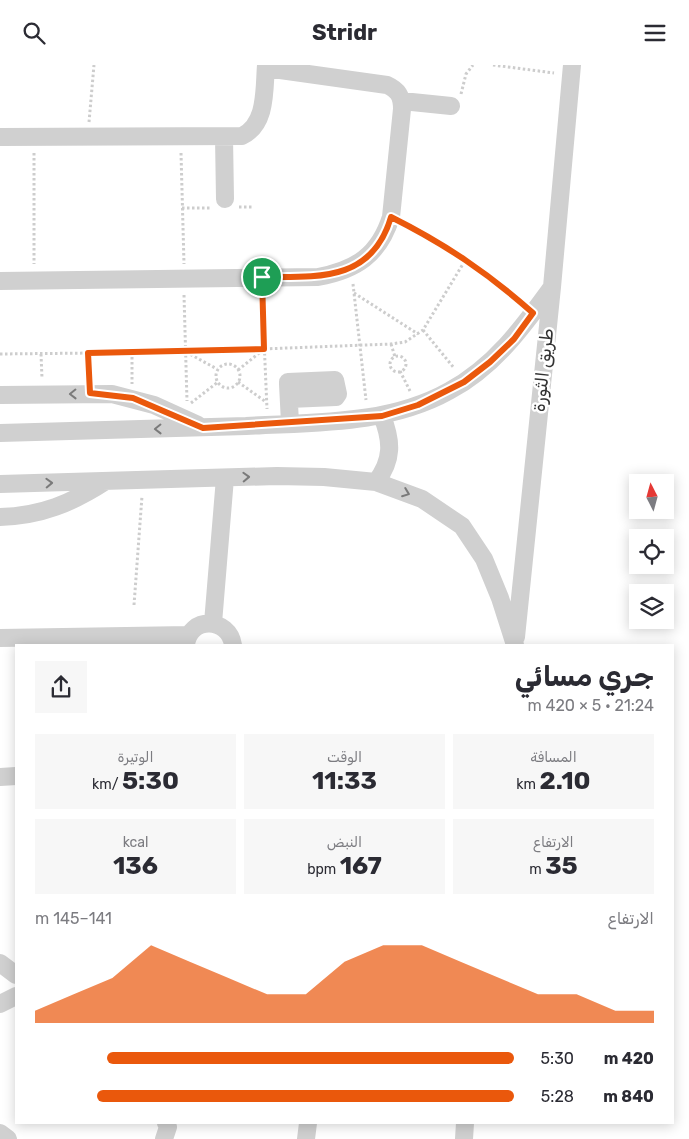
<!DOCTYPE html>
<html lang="ar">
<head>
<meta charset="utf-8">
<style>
  body { margin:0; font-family:Rubik,"Noto Sans Arabic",sans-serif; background:#f7f7f7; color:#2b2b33; direction:rtl; height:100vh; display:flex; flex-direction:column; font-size:19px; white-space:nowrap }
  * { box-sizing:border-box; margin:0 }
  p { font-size:16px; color:#7c7c81 }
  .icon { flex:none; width:28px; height:28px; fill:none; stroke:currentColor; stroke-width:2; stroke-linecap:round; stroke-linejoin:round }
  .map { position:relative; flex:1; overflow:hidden; direction:ltr }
  .drawer { position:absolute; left:15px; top:579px; width:659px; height:480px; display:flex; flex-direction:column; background:#fff; border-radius:0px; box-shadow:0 2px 12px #0003; direction:rtl }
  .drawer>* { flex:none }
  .needle { width:32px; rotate:354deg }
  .controls { position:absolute; left:629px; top:409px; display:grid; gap:10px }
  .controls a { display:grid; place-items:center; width:45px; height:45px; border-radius:0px; background:#fff; box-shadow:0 2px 12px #0003; font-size:25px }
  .pin { position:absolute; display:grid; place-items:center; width:42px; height:42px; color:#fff; margin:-21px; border:2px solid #fff; border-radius:50%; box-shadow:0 1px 5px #0007 }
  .round { display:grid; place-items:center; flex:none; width:52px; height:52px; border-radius:0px; background:#f7f7f7 }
  .headline { display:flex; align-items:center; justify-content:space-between; height:85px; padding:0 20px }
  h1 { font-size:28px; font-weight:700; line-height:38px }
  .metrics { display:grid; grid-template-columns:repeat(3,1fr); gap:8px; height:85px; padding:5px 20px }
  .metrics div { display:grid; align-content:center; border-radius:0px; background:#f7f7f7; text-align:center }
  .metrics b { font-size:25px; font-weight:700 }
  .metrics small { font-size:14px; font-weight:400 }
  .metrics p { font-size:14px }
  .chart { height:140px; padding:10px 20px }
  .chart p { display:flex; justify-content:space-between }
  .chart svg { width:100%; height:90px; margin-top:5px; fill:#ea580c; opacity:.7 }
  ul { padding:0 20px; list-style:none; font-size:16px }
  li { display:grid; grid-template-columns:80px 60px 1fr; align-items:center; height:38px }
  li i { height:12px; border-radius:6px; background:#ea580c }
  header { display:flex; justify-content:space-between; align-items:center; height:65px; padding:0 20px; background:#fff; font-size:22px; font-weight:700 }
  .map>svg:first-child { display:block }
</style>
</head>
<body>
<header><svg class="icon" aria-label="menu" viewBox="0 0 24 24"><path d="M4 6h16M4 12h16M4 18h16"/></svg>Stridr<svg class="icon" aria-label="search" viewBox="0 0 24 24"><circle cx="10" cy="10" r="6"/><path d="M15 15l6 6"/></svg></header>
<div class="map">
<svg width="689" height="1074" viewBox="0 0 689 1074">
  <rect width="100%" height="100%" fill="#fff"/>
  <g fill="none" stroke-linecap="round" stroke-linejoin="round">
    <path stroke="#cdcdcd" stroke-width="3" stroke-dasharray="2.5 2.5" stroke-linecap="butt" d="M 493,0 L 554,8
      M 461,29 L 466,9 L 473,0
      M 89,57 L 94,0
      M 34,88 L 34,199
      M 181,88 L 184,199
      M 239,142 L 254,142
      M 182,143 L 211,143
      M 405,159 L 466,194 L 522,238
      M 353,219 L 366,335
      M 262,228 L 267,344
      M 354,228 L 418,269
      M 184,230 L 187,336
      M 423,265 L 454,303
      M 391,279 L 395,292
      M 132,287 L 132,319
      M 186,287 L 217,304
      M 88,288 L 89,312
      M 0,289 L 185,287 L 391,279 L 405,277 L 423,265 L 466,194
      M 41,289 L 42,313
      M390 299a8 8 0 1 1 16 0a8 8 0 1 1-16 0Z
      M216 311a12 12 0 1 1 24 0a12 12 0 1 1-24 0Z
      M 238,305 L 263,285
      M 400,306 L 410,326
      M 238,317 L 266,337
      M 191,338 L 218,317
      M 134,540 L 142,431"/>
    <path stroke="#d0d0d0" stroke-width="18" d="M 402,36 L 451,41
      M 0,72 L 242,71 C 267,59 264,25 266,0
      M 224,72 L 225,134
      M 0,216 L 318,212 C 356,205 379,190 391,152 L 402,44 C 402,31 398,25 387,20 L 266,3
      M 0,330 L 112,329 L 154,340 L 198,360
      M 289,334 L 336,332 L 338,329 L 335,315 L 288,317 L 288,319 L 290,358
      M 0,368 C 82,366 164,364 246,361 C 314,357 388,360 449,326 C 494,302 523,262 552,222
      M 376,417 C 393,395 392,376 382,351
      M 0,419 L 277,411 L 324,412 L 376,417 L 422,434 L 462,461 L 484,494 L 500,533 L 515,580
      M 0,452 C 41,451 72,438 106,416
      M 213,558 L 225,413
      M 516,572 L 552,222 L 572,0
      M 0,573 L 189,570
      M 186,580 C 189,551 229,552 233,580
      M 0,712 L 16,711
      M 0,898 L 16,910
      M 0,939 L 16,931
      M 0,1068 L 8,1074
      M 164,1074 L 168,1062 L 166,1058
      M 306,1074 L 308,1058
      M 464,1074 L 465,1058"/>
  </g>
  <defs><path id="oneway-chevron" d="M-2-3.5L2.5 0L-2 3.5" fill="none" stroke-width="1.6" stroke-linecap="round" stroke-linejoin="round" transform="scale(1.25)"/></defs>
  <g stroke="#7a7a7a">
    <use href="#oneway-chevron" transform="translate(73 329) rotate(179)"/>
    <use href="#oneway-chevron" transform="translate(158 364) rotate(179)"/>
    <use href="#oneway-chevron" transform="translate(246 412) rotate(-2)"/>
    <use href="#oneway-chevron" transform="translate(49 418) rotate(-2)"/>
    <use href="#oneway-chevron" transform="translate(406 428) rotate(21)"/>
  </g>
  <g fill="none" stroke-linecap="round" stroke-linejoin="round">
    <defs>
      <path id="route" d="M 391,152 C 445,179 488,208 533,248 L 514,274 L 490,297 L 464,317 L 418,340 L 382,351 L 203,363 L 133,333 L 90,328 L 88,288 L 264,284 L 262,212 C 318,212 372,217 391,152 Z"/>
    </defs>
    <use href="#route" stroke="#fff" stroke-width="10"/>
    <use href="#route" stroke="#ea580c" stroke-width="6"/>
  </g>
  <g text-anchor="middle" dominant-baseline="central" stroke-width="5" stroke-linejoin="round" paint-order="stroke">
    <g font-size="18" fill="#333" stroke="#fff">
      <text transform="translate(543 305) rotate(-84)">طريق الثورة</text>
    </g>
  </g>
</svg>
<div class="controls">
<a><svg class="needle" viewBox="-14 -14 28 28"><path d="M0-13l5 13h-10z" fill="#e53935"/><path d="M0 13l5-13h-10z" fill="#7c7c81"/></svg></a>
<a><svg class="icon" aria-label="locate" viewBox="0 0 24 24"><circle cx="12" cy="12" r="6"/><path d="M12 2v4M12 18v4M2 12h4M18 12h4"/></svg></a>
<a><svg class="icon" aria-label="layers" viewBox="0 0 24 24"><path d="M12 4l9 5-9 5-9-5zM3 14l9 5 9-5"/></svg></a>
</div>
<div class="pin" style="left:262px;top:212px;background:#1e9e55"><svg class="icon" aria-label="arrive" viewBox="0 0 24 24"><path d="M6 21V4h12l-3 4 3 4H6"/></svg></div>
<section class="drawer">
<div class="headline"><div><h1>جري مسائي</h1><p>21:24 · 5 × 420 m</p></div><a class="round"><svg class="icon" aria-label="share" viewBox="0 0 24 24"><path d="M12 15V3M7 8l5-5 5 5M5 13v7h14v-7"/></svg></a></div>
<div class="metrics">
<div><p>المسافة</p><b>2.10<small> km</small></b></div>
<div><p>الوقت</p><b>11:33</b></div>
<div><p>الوتيرة</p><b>5:30<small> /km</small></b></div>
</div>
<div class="metrics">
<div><p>الارتفاع</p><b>35<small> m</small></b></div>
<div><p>النبض</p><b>167<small> bpm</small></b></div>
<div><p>kcal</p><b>136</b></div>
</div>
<div class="chart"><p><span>الارتفاع</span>141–145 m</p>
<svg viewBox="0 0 160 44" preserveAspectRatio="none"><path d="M0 44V38L10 30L20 22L30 6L40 14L50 22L60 30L70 30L80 14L90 6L100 6L110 14L120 22L130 30L140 30L150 38L160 38V44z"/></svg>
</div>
<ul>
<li><b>420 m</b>5:30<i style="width:85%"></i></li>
<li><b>840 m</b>5:28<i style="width:87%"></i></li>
</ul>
</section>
</div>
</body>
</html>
